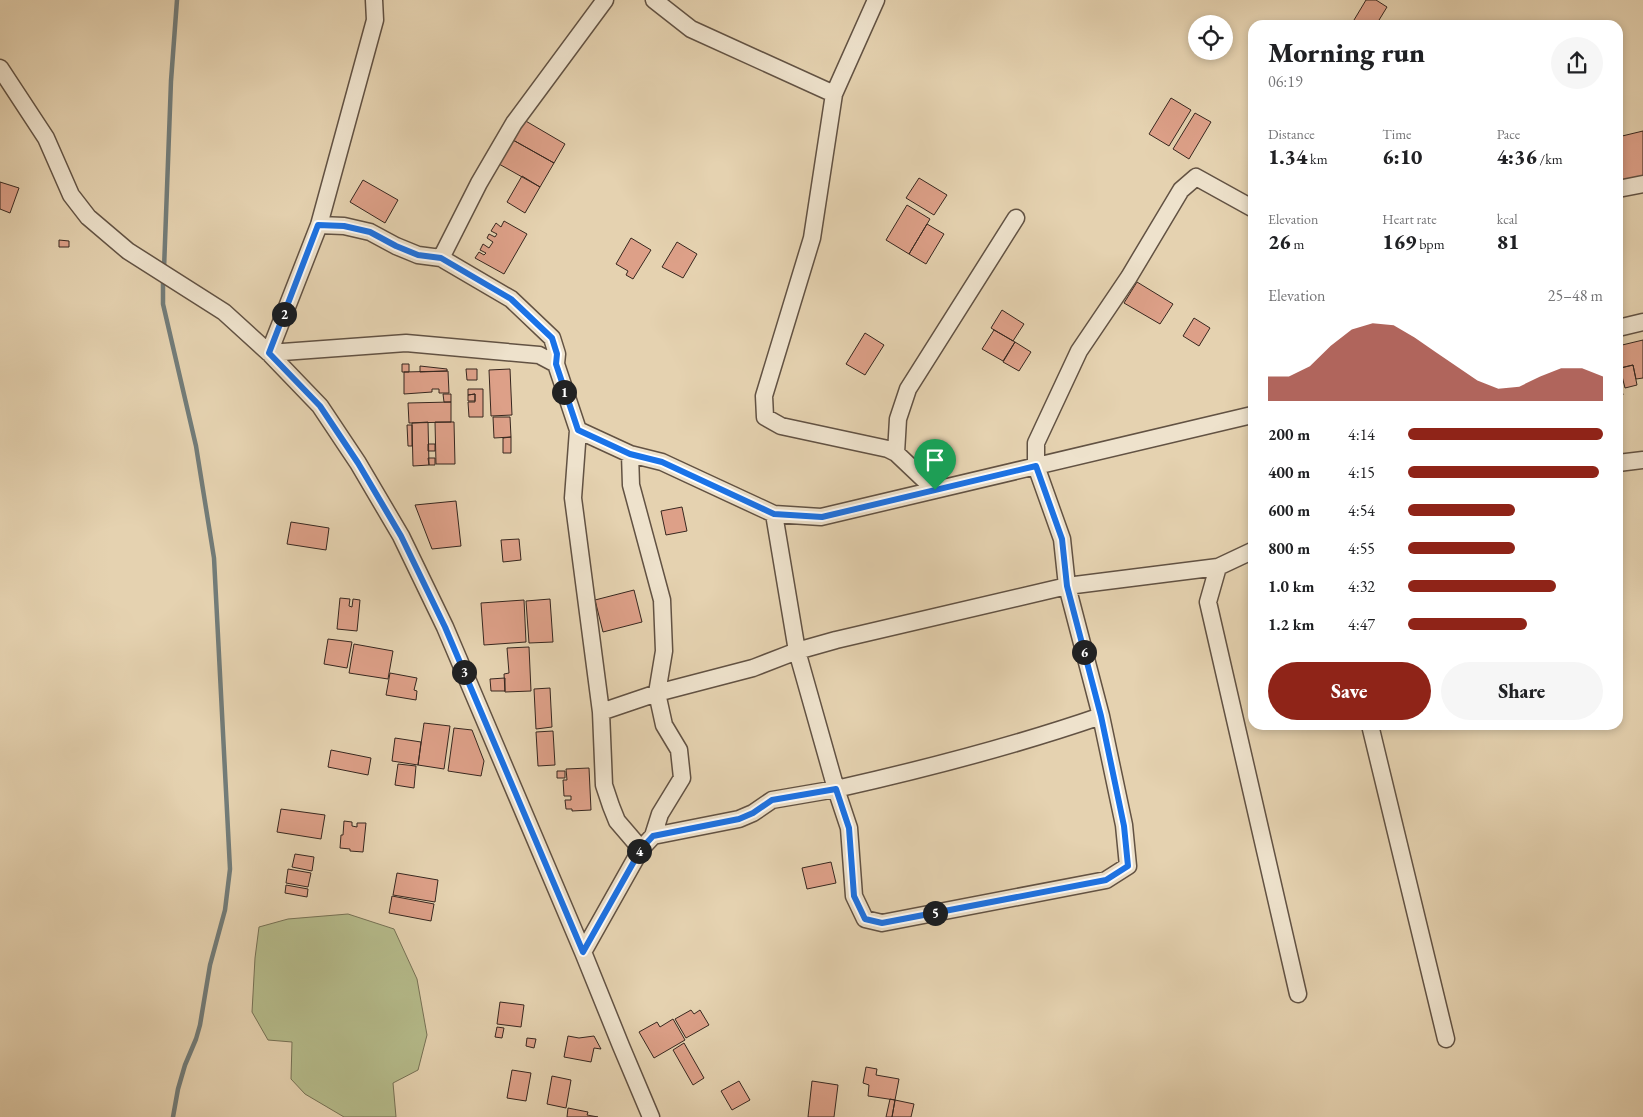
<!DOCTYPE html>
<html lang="en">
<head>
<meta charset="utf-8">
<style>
  body { margin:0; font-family:"EB Garamond",serif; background:#f6f6f6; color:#202124; height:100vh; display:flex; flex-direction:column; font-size:19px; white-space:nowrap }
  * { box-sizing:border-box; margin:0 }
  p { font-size:16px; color:#757577 }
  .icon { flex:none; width:28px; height:28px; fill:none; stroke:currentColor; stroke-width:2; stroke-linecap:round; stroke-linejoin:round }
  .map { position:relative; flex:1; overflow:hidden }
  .drawer { position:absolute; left:1248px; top:20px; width:375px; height:710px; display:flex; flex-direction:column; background:#fff; border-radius:15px; box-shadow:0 2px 8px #0003 }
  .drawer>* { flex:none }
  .fabs { position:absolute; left:1188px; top:15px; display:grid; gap:10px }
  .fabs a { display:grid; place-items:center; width:45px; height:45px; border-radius:50%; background:#fff; box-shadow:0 2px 8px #0003; font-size:25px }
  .pin { position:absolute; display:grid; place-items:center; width:42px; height:42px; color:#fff; margin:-51px -21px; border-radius:50% 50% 50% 0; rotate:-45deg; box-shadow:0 0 5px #0007 }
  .pin .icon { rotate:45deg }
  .km { position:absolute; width:25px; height:25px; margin:-12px; border-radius:50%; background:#222; color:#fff; font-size:14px; line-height:25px; text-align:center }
  .round { display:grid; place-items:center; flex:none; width:52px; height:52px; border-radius:26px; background:#f6f6f6 }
  .headline { display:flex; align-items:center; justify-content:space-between; height:85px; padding:0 20px }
  h1 { font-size:28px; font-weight:800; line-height:38px }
  .stats { display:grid; grid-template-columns:repeat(3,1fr); gap:8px; height:85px; padding:5px 20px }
  .stats div { display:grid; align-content:center }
  .stats b { font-size:21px; font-weight:800 }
  .stats small { font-size:14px; font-weight:400 }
  .stats p { font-size:14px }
  .chart { height:140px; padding:10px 20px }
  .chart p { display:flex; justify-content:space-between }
  .chart svg { width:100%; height:90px; margin-top:5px; fill:#8f2418; opacity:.7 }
  .primary-button { display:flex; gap:10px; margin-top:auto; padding:10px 20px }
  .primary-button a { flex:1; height:58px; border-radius:30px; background:#8f2418; color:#fff; font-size:20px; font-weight:800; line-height:58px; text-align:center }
  .primary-button a+a { background:#f6f6f6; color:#202124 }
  ul { padding:0 20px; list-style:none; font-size:16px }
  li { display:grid; grid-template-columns:80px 60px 1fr; align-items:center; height:38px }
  li i { height:12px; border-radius:6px; background:#8f2418 }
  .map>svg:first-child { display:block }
</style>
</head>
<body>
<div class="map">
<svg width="1643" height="1117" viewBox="0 0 1643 1117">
  <rect width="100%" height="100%" fill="#e5d2b0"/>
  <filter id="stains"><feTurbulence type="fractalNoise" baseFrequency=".004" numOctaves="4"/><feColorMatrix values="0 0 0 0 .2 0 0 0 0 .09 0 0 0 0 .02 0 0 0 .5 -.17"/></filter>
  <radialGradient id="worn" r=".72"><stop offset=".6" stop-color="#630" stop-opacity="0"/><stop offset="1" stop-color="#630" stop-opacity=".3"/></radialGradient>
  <path fill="#b5bb8b" stroke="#767155" d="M 348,914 L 394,929 L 417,979 L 427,1035 L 418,1070 L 393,1083 L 396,1117 L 344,1117 L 305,1094 L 291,1079 L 292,1042 L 268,1040 L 252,1012 L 255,958 L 259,927 L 288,919 Z"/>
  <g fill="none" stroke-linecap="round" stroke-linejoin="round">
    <path stroke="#727c79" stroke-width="4.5" d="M 164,269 L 171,81 L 177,0
      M 163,279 L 163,304 L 196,446 L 214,558 L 230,869 L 225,910 L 210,965 L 200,1025 L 196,1039 L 185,1065 L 178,1089 L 173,1117"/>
  </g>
  <path fill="#dda088" stroke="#37271f" d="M 1366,0 L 1376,0 L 1387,7 L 1376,25 L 1351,25 Z
    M 1171,98 L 1191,110 L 1169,146 L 1149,134 Z
    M 1195,113 L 1211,122 L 1189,159 L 1173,149 Z
    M 524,120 L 565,144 L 554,163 L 513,140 Z
    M 1643,131 L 1643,179 L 1620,185 L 1618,176 L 1618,137 Z
    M 513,140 L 554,163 L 540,187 L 499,164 Z
    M 522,176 L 540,187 L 525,213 L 507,202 Z
    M 919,178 L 947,195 L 934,215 L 906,198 Z
    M 363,180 L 398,200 L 385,223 L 350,202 Z
    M 0,182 L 19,188 L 10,213 L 0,209 Z
    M 907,205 L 930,219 L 909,254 L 886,240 Z
    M 504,221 L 527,234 L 504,274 L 475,258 L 479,252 L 484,255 L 486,253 L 480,250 L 483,244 L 489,248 L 493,242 L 487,238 L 489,234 L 495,237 L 497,234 L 491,231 L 496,223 L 501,227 Z
    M 927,224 L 944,234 L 926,264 L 909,254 Z
    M 631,238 L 651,250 L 633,279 L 626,275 L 628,271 L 616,264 Z
    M 59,240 L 69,241 L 69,247 L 59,247 Z
    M 677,242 L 697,254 L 683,278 L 662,267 Z
    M 1137,282 L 1173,304 L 1160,324 L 1124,303 Z
    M 1002,310 L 1024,324 L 1013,341 L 991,328 Z
    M 1194,318 L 1210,328 L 1199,346 L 1183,336 Z
    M 994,330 L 1015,342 L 1003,361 L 982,349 Z
    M 865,333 L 884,345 L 865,375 L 846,364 Z
    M 1643,340 L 1643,378 L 1636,379 L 1633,365 L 1621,368 L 1618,346 Z
    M 1015,342 L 1031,352 L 1019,371 L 1003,362 Z
    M 402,364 L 409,364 L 409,372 L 402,372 Z
    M 1633,365 L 1637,385 L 1625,388 L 1620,368 Z
    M 420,366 L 447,369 L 447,371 L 420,372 Z
    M 466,369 L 477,369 L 477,380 L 467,380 Z
    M 510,369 L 512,415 L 491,416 L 489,370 Z
    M 448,371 L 449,393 L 439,393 L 439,389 L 432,389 L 432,392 L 404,394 L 404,372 Z
    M 1618,372 L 1623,395 L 1618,396 Z
    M 468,389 L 483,389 L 483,417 L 469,417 L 468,402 L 475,402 L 475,394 L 468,395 Z
    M 443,394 L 451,394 L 451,402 L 444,402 Z
    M 475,394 L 475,401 L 468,401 L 468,395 Z
    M 451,402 L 451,422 L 409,423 L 408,403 Z
    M 493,417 L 510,417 L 511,437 L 494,438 Z
    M 428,422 L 429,465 L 413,466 L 412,423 Z
    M 435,422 L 454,422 L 455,464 L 436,464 Z
    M 407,425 L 412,425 L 412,446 L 408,446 Z
    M 511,437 L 511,453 L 503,453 L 503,438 Z
    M 428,444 L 435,444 L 435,451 L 428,451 Z
    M 428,458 L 435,458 L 435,465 L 429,465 Z
    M 456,501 L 461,546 L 432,549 L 415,505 Z
    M 682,507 L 687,531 L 666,535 L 661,511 Z
    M 291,522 L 329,528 L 326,550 L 287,544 Z
    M 519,539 L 521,560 L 503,562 L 501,540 Z
    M 634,590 L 642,622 L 603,632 L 595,600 Z
    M 340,598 L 350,599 L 349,606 L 352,607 L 353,599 L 360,600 L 357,631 L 337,629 Z
    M 550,599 L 553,642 L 529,643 L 526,601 Z
    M 524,600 L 526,642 L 484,645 L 481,603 Z
    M 328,639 L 352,642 L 347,668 L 324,664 Z
    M 354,644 L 393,651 L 388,679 L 349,673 Z
    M 529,647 L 531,691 L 505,692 L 504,674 L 509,673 L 507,648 Z
    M 390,673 L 417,678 L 414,690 L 417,691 L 416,700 L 386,695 Z
    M 505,678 L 505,691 L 491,691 L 490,679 Z
    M 550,688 L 552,727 L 536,729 L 534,689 Z
    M 424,723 L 450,726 L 444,769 L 418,765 Z
    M 454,728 L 472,730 L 484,761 L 481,776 L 448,771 Z
    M 553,731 L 555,765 L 538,766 L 536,732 Z
    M 395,738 L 421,742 L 418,765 L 392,761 Z
    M 331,750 L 371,758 L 368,775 L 328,767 Z
    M 398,764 L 416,766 L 414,788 L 395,785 Z
    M 589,768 L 591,810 L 572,811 L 572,809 L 566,809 L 565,800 L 571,800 L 571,796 L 564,796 L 563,780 L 567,780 L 566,769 Z
    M 557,771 L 565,771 L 565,778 L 557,778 Z
    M 281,809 L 325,815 L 321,839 L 277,832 Z
    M 344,821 L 352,822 L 352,826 L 357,827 L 357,823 L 366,823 L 363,852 L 350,851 L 350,849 L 340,848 L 341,835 L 343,835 Z
    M 295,854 L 314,857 L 312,871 L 292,867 Z
    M 831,862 L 836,883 L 807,889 L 802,868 Z
    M 288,869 L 311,873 L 308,887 L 286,883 Z
    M 397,873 L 438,880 L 435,902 L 393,895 Z
    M 286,885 L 308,889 L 307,897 L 285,893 Z
    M 392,896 L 434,904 L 431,921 L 389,913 Z
    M 500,1002 L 524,1005 L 521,1027 L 497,1024 Z
    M 691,1010 L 694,1014 L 700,1010 L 709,1025 L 686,1038 L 675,1019 Z
    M 673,1019 L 685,1040 L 654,1058 L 639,1032 L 657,1022 L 660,1027 Z
    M 497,1027 L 504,1028 L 502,1038 L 495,1037 Z
    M 568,1036 L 579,1038 L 594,1036 L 601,1049 L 594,1048 L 591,1062 L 564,1057 Z
    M 527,1038 L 536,1039 L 534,1048 L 526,1046 Z
    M 684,1043 L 704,1078 L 693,1085 L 673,1050 Z
    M 866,1067 L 877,1069 L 876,1075 L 899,1079 L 895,1100 L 868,1096 L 869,1085 L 863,1083 Z
    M 512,1070 L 531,1073 L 526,1101 L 507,1098 Z
    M 552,1076 L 571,1080 L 566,1108 L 547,1104 Z
    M 739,1081 L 750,1100 L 732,1110 L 721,1091 Z
    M 812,1081 L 838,1085 L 834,1117 L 808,1117 Z
    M 890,1099 L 895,1100 L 892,1117 L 886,1117 Z
    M 895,1100 L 914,1104 L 911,1117 L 892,1117 Z
    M 568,1108 L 588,1112 L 587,1115 L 598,1117 L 567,1117 Z"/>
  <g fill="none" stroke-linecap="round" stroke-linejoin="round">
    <defs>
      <path id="minor" d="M 374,0 L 375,20 L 319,225 L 269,353 L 406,343 L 539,355 L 556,364 L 578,430 L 630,454 L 662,462 L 774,514 L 821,517 L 1252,415
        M 654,0 L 691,29 L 834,94
        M 876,0 L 834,94 L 812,238 L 764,396 L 765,417 L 781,426 L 888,449 L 896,453 L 935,490
        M 0,68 L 46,138 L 71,195 L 88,217 L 128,251 L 224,312 L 269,353 L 320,406 L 358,463 L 401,536 L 445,627 L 583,952 L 621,1046 L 651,1117
        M 1618,189 L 1643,184
        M 319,225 L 344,226 L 370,232 L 396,246 L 418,255 L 441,258 L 511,299 L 552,338 L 557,354 L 556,364
        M 441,258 L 479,183 L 514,123 L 605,0
        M 1618,328 L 1643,322
        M 578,430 L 573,498 L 601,712 L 604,785 L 611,806 L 617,821 L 641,849
        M 896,453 L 898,419 L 908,389 L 1016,218
        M 630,454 L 631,485 L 662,600 L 664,651 L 657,693 L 664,725 L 679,750 L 682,778 L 660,814 L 653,836
        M 1618,463 L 1643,460
        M 1252,551 L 1218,567 L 1208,602 L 1298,994
        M 601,712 L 657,693 L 753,668 L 797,651 L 836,640 L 1067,586 L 1218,567
        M 1101,716 C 1014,746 925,769 836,789 L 849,828 L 854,896 L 865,919 L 882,923 L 1106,880 L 1128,866 L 1124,825 L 1101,716 L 1067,586 L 1062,539 L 1036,466 L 1036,443 L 1079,351 L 1129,277 L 1181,190 L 1196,177 L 1252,208
        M 1370,725 L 1446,1039
        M 583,952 L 641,849 L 653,836 L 739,819 L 753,813 L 772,800 L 836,789 L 797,651 L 774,514"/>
    </defs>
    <use href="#minor" stroke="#625243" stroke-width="19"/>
    <use href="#minor" stroke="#eee2cc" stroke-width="16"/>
  </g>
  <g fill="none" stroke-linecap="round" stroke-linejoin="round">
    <defs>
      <path id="route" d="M 318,225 L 344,226 L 370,232 L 396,246 L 418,255 L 441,258 L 511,299 L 552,338 L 557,354 L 556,364 L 578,430 L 630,454 L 662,462 L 774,514 L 822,517 L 1036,466 L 1062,539 L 1067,586 L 1101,716 L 1124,826 L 1128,866 L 1106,880 L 882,923 L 865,919 L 854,896 L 849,828 L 836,789 L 772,800 L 753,813 L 739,819 L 653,836 L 641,849 L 583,952 L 445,627 L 401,536 L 358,463 L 320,406 L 269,353 Z"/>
    </defs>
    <use href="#route" stroke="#fff" stroke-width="10"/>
    <use href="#route" stroke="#1a73e8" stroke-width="6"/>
  </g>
  <rect width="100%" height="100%" filter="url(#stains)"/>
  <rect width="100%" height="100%" fill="url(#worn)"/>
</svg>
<div class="fabs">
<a><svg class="icon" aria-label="locate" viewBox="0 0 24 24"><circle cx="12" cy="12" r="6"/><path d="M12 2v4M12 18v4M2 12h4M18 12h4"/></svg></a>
</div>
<div class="pin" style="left:935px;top:490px;background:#1e9e55"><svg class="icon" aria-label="arrive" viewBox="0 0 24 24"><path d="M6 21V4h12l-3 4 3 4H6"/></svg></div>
<b class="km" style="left:564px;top:392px">1</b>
<b class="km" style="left:284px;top:314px">2</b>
<b class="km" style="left:464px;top:672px">3</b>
<b class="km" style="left:639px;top:851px">4</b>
<b class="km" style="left:935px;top:913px">5</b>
<b class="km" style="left:1084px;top:652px">6</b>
<section class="drawer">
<div class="headline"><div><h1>Morning run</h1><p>06:19</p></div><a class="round"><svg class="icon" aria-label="share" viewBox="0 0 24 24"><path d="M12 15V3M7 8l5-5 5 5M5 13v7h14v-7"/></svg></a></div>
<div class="stats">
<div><p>Distance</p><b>1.34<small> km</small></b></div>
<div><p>Time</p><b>6:10</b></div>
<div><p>Pace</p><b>4:36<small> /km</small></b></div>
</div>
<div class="stats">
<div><p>Elevation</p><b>26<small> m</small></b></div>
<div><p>Heart rate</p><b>169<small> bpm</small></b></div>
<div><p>kcal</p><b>81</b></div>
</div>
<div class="chart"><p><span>Elevation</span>25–48 m</p>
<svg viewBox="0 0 160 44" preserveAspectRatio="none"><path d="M0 44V32L10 32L20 27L30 17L40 9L50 6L60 7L70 13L80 20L90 27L100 34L110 38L120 37L130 32L140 28L150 28L160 32V44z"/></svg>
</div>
<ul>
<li><b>200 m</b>4:14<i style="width:100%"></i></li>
<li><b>400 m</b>4:15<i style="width:98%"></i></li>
<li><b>600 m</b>4:54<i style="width:55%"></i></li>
<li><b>800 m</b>4:55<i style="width:55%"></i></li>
<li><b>1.0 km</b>4:32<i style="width:76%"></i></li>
<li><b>1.2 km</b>4:47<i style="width:61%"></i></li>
</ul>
<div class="primary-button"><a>Save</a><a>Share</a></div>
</section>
</div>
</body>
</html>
